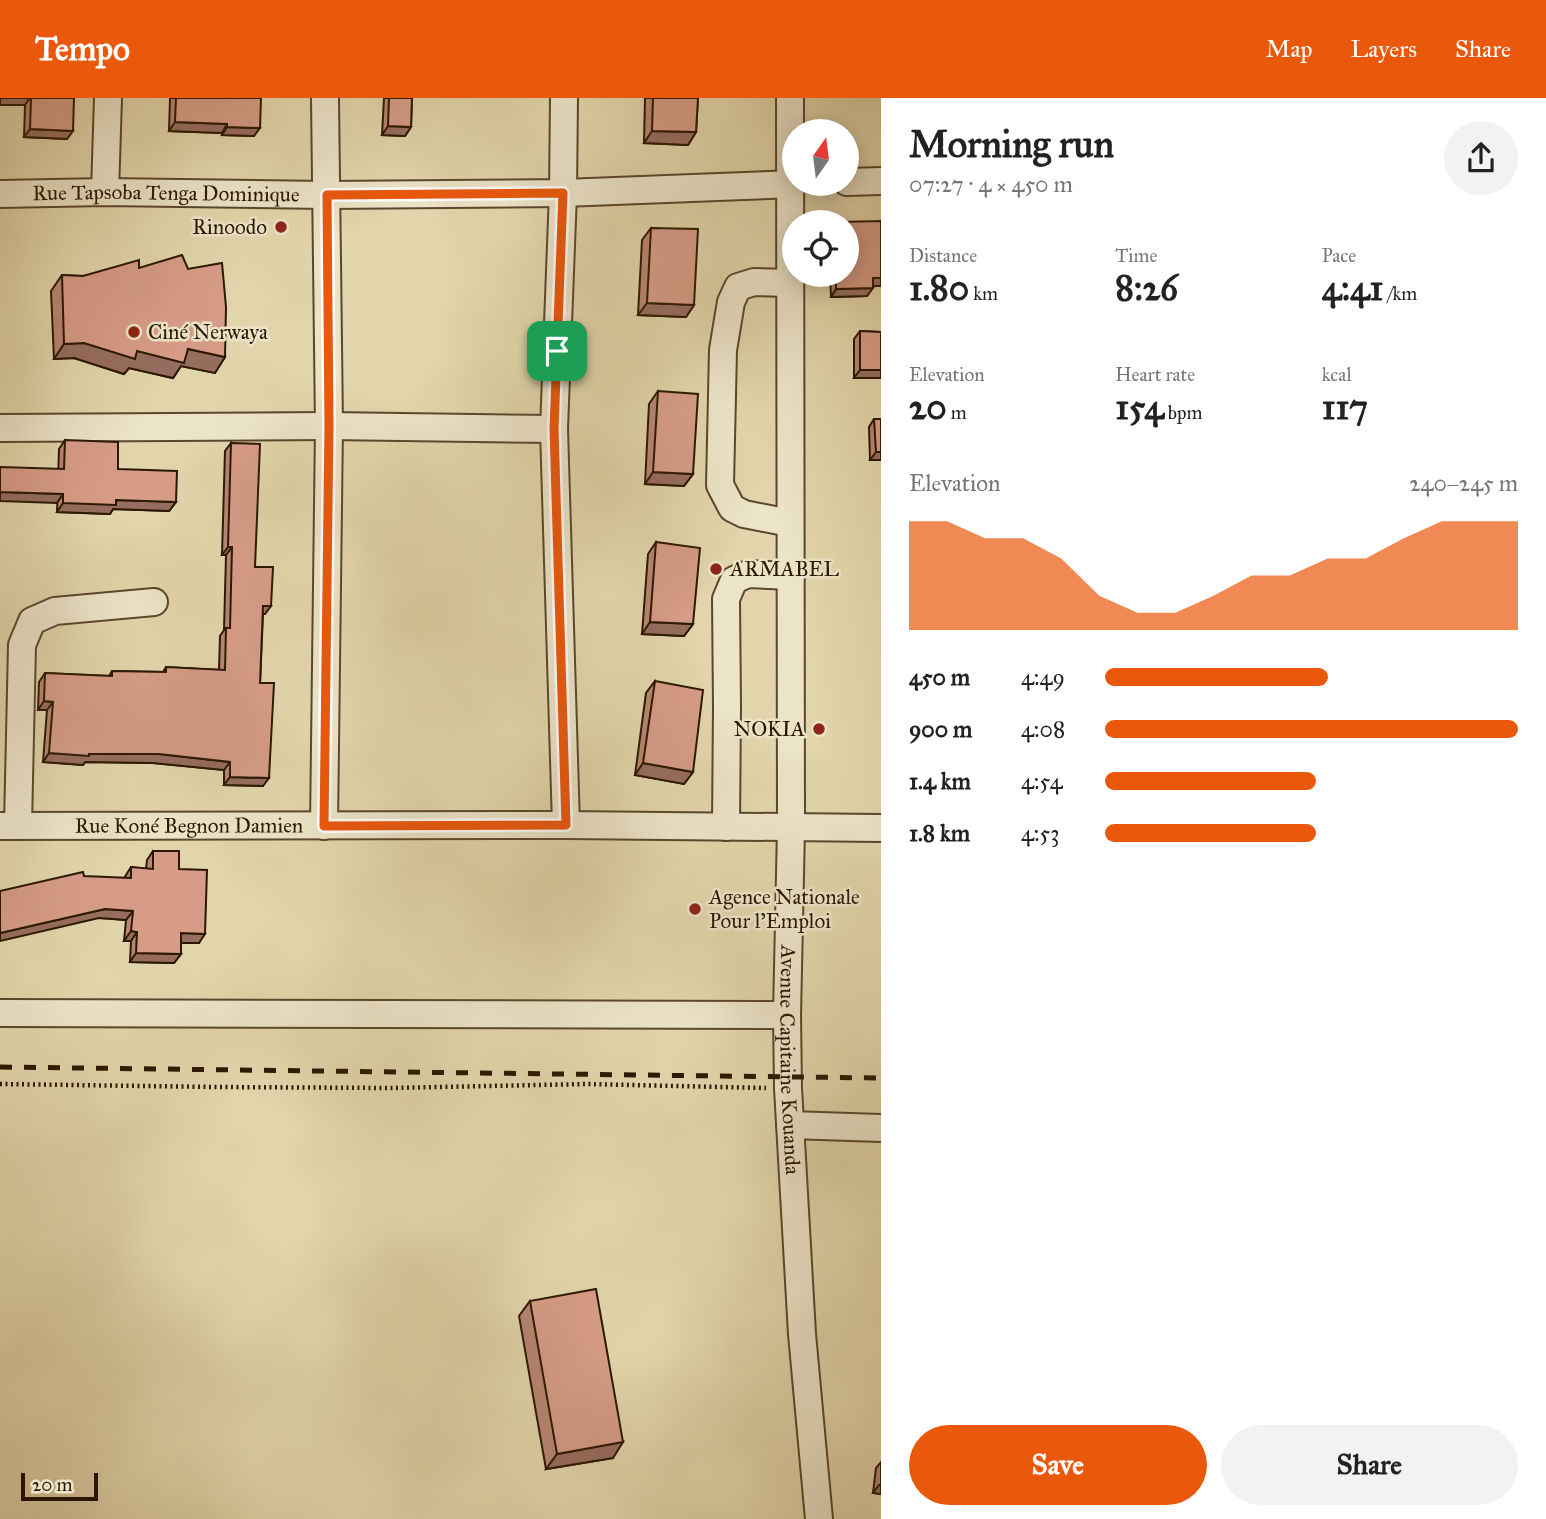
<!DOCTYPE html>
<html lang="en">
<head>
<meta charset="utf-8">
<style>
  body { margin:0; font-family:"IM FELL Great Primer",serif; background:#f2f2f2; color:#222; height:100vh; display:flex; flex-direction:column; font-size:26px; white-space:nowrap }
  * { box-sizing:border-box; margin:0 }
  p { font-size:23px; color:#767676 }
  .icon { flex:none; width:38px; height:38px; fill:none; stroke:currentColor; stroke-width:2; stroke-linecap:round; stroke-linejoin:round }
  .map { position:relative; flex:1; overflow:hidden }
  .details { display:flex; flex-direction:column; background:#fff; width:665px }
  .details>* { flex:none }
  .needle { width:46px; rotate:14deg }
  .fabs { position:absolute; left:782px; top:21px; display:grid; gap:14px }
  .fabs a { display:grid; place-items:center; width:77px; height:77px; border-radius:50%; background:#fff; box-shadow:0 4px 18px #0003; font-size:35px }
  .scale { position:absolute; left:21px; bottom:18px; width:77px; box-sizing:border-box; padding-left:7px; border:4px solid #2c1802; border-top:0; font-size:19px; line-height:24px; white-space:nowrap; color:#2c1802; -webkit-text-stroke:5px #ece4c8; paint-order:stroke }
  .pin { position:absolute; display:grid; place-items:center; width:60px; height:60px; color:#fff; margin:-30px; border-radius:14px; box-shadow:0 4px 10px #0006 }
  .round { display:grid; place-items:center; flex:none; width:74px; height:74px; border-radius:37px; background:#f2f2f2 }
  .overview { display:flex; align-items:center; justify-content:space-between; height:119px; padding:0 28px }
  h1 { font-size:38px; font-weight:700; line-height:52px }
  .metrics { display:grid; grid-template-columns:repeat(3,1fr); gap:10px; height:119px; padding:7px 28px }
  .metrics div { display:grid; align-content:center }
  .metrics b { font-size:35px; font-weight:700 }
  .metrics small { font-size:19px; font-weight:400 }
  .metrics p { font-size:19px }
  .chart { height:196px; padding:14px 28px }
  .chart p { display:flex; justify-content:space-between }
  .chart svg { width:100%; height:126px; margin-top:7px; fill:#ea580c; opacity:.7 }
  .primary-button { display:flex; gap:14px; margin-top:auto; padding:14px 28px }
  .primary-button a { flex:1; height:80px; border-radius:42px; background:#ea580c; color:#fff; font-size:28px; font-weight:700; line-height:80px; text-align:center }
  .primary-button a+a { background:#f2f2f2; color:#222 }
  ul { padding:0 28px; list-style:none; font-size:23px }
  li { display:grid; grid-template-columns:112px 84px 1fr; align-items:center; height:52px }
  li i { height:18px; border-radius:9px; background:#ea580c }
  header { display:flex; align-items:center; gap:42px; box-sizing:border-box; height:98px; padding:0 35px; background:#ea580c; color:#fff }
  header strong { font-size:33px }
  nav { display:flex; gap:38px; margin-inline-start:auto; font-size:24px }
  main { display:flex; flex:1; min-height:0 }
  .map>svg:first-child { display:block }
</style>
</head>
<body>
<header>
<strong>Tempo</strong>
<nav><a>Map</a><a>Layers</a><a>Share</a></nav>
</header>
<main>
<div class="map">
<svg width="881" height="1421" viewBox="0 0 881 1421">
  <rect width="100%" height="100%" fill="#e2d5ab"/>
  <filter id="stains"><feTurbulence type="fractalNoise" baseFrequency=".00286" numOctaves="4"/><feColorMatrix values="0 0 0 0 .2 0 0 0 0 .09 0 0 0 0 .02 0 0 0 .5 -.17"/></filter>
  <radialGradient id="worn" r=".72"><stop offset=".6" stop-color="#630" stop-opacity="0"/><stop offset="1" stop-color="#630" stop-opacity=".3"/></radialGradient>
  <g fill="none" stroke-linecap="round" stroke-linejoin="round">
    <defs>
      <g id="minor">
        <path d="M 564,0 L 563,95 L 554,331 L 566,727"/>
        <path id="s1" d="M 790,0 L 791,730 L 787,917 L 788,990 L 802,1236 L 819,1421"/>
        <path d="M 847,84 L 881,83"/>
        <path d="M 105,94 L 108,0"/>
        <path id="s2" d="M 0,96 L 105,94 L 327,97 L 563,95 L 794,86"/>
        <path d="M 790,185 L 754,184 L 738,189 L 731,204 L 723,252 L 720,387 L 732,410 L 744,416 L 790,425"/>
        <path d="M 0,330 L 329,328 L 554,331"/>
        <path d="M 18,727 L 22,547 L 32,523 L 55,513 L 154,504"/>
        <path id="s3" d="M 0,728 L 566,727 L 881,730"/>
        <path d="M 324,728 L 329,328 L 325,0"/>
        <path d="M 726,729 L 727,608 L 726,501 L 734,482 L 748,476 L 791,478"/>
        <path d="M 0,915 L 787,917"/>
        <path d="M 790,1027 L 881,1030"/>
      </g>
    </defs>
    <use href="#minor" stroke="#5a472c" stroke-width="30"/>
    <path stroke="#2c1802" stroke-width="4.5" stroke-dasharray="2 3.5" stroke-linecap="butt" d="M 0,986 L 216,989 L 390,990 L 587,986 L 766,990"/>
    <use href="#minor" stroke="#ece4c8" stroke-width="26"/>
    <path stroke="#2c1802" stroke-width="5" stroke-dasharray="12 12" stroke-linecap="butt" d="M 0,969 L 881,980"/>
  </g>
  <path fill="#b88674" stroke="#2c1802" stroke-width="2" d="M 0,0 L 74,0 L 67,41 L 24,39 L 25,7 Z
    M 170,0 L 261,0 L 254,38 L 222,37 L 222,35 L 169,33 Z
    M 384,0 L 412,0 L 411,29 L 405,38 L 382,37 Z
    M 645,0 L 698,0 L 696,34 L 688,47 L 644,45 Z
    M 881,123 L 881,188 L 873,188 L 867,198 L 831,199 L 830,177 L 847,177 Z
    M 651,130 L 694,207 L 686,219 L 638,217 L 642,142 Z
    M 139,170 L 225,259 L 215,275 L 181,268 L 173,280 L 129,270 L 124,276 L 74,260 L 54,261 L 51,193 L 62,177 L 83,178 Z
    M 860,233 L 881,234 L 881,280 L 854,280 L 854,241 Z
    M 658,293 L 693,376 L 684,388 L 645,386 L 649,306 Z
    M 874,321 L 881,321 L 881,362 L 870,362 L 869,329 Z
    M 65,342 L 118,371 L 176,404 L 169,413 L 113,411 L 110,416 L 57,414 L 59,351 Z
    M 231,345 L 255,469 L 265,516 L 263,516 L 260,585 L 263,688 L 224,687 L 224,672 L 153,665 L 85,664 L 83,667 L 43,664 L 47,612 L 38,612 L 39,584 L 45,575 L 109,578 L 112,573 L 163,574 L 166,569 L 219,572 L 220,538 L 224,532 L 226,457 L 222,457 L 225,353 Z
    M 656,444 L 693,526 L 684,538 L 642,536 L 648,456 Z
    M 655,583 L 693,674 L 684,686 L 635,677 L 646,595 Z
    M 153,753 L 179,771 L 199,845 L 181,845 L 181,856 L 174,865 L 130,864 L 131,843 L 124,843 L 126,822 L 99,820 L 131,769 L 146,771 L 147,762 Z
    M 530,1203 L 613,1360 L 546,1371 L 519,1218 Z
    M 881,1364 L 881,1396 L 873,1395 L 876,1370 Z"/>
  <path fill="#966d5e" stroke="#2c1802" stroke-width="2" d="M 0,0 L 30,0 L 25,7 L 0,7 Z
    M 175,24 L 227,26 L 222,35 L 169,33 Z
    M 388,28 L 411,29 L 405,38 L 382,37 Z
    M 227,29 L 260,30 L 254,38 L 222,37 Z
    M 30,31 L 73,33 L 67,41 L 24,39 Z
    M 652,33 L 696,34 L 688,47 L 644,45 Z
    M 873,180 L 881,180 L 881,188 L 867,188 Z
    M 873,190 L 867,198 L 831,199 L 836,191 Z
    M 647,205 L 694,207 L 686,219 L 638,217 Z
    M 84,245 L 137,253 L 188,251 L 225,259 L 215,275 L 181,268 L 173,280 L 129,270 L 124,276 L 74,260 L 54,261 L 64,246 Z
    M 860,272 L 881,272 L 881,280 L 854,280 Z
    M 876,354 L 881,354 L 881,362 L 870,362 Z
    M 653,374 L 693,376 L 684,388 L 645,386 Z
    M 0,394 L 63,396 L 57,405 L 0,403 Z
    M 116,402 L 176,404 L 169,413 L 113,411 L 110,416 L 57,414 L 63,405 Z
    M 228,449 L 232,449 L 226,457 L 222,457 Z
    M 263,508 L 271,508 L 265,516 L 257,516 Z
    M 650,524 L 693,526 L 684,538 L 642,536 Z
    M 44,603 L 53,604 L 47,612 L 38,612 Z
    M 49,655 L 159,656 L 230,664 L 224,672 L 153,665 L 85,664 L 83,667 L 43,664 Z
    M 643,665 L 693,674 L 684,686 L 635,677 Z
    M 230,679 L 269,680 L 263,688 L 224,687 Z
    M 105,811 L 133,813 L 126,822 L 99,820 L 0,843 L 0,835 Z
    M 131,833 L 137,834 L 131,843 L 124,843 Z
    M 181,835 L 205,836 L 199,845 L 175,845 Z
    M 136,855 L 181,856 L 174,865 L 130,864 Z
    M 623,1344 L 613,1360 L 546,1371 L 557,1356 Z
    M 879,1387 L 881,1387 L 881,1396 L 873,1395 Z"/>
  <path fill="#d69c87" stroke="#2c1802" stroke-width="2" d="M 31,0 L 74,0 L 73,33 L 30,31 Z
    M 176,0 L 261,0 L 260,30 L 227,29 L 227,26 L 175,24 Z
    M 389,0 L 412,0 L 411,29 L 388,28 Z
    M 653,0 L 698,0 L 696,34 L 652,33 Z
    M 881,123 L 881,180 L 873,180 L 873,190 L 836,191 L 836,177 L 847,177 L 847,124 L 840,124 Z
    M 651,130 L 698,131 L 694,207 L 647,205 Z
    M 182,157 L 188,171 L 222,165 L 226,209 L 225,259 L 188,251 L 184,265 L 137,253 L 135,261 L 84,245 L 64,246 L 62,177 L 83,178 L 139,162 L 139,170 Z
    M 860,233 L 881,234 L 881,272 L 860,272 Z
    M 658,293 L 698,296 L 693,376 L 653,374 Z
    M 874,321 L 881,321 L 881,354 L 876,354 Z
    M 65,342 L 118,344 L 118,371 L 177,373 L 176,404 L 116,402 L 116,407 L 63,405 L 63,396 L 0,394 L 0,369 L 64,371 Z
    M 231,345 L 260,346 L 255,469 L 273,469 L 271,508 L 263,508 L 260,585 L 274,585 L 269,680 L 230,679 L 230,664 L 159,656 L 89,656 L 89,658 L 49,655 L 53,604 L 44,603 L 45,575 L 112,578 L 112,573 L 166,574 L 166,569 L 225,572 L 226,530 L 230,530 L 232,449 L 228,449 Z
    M 656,444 L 700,450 L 693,526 L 650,524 Z
    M 655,583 L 703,592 L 693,674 L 643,665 Z
    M 153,753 L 179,753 L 179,771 L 207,772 L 205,836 L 181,835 L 181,856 L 136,855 L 137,834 L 131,833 L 133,813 L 105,811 L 0,835 L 0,793 L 83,774 L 84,778 L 131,780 L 131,769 L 153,771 Z
    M 596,1191 L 623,1344 L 557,1356 L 530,1203 Z"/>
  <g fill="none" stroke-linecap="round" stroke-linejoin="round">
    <defs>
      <path id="route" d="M 563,95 L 554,331 L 566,727 L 324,728 L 329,328 L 327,97 Z"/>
    </defs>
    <use href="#route" stroke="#fff" stroke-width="14"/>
    <use href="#route" stroke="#ea580c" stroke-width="9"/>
  </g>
  <g fill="#8f2418" stroke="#ece4c8" stroke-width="2.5">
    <circle cx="281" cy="129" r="7"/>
    <circle cx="134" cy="234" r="7"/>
    <circle cx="716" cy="471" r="7"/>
    <circle cx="819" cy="631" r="7"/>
    <circle cx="695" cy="811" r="7"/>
  </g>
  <g text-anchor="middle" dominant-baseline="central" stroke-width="5" stroke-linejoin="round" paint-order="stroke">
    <g font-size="21" fill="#2c1802" stroke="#ece4c8">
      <text stroke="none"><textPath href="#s2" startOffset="166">Rue Tapsoba Tenga Dominique</textPath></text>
      <text stroke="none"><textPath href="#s3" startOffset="189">Rue Koné Begnon Damien</textPath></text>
      <text stroke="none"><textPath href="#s1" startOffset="962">Avenue Capitaine Kouanda</textPath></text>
    </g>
    <g font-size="21" fill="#2c1802" stroke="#ece4c8" text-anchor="start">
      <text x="267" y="129" text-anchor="end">Rinoodo</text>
      <text x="148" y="234">Ciné Nerwaya</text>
      <text x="730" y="471">ARMABEL</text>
      <text x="805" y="631" text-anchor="end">NOKIA</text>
      <text x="709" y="799">Agence Nationale<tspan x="709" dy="24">Pour l'Emploi</tspan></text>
    </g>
  </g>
  <rect width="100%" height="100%" filter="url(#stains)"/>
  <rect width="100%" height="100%" fill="url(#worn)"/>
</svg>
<div class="fabs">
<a><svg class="needle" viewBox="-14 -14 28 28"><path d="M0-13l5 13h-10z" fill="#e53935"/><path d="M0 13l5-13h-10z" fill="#767676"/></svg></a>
<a><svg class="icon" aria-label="locate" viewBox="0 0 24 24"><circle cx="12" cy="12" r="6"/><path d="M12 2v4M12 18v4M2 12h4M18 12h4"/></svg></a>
</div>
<div class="scale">20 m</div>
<div class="pin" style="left:557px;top:253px;background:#1e9e55"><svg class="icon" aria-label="arrive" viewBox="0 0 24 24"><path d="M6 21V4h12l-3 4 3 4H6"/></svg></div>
</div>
<section class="details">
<div class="overview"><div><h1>Morning run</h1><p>07:27 · 4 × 450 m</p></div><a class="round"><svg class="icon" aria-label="share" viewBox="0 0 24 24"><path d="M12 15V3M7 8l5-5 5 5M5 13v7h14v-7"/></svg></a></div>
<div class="metrics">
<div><p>Distance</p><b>1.80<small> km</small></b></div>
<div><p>Time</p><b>8:26</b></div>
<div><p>Pace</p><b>4:41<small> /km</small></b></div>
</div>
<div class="metrics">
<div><p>Elevation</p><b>20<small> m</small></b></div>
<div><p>Heart rate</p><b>154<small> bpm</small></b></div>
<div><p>kcal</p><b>117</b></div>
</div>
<div class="chart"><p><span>Elevation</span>240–245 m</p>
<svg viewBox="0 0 160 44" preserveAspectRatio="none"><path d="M0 44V6L10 6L20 12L30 12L40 19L50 32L60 38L70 38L80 32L90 25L100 25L110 19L120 19L130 12L140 6L150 6L160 6V44z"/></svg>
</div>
<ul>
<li><b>450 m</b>4:49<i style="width:54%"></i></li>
<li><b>900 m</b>4:08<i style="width:100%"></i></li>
<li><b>1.4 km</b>4:54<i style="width:51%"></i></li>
<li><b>1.8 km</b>4:53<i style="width:51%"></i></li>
</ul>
<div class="primary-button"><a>Save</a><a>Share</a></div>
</section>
</main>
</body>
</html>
